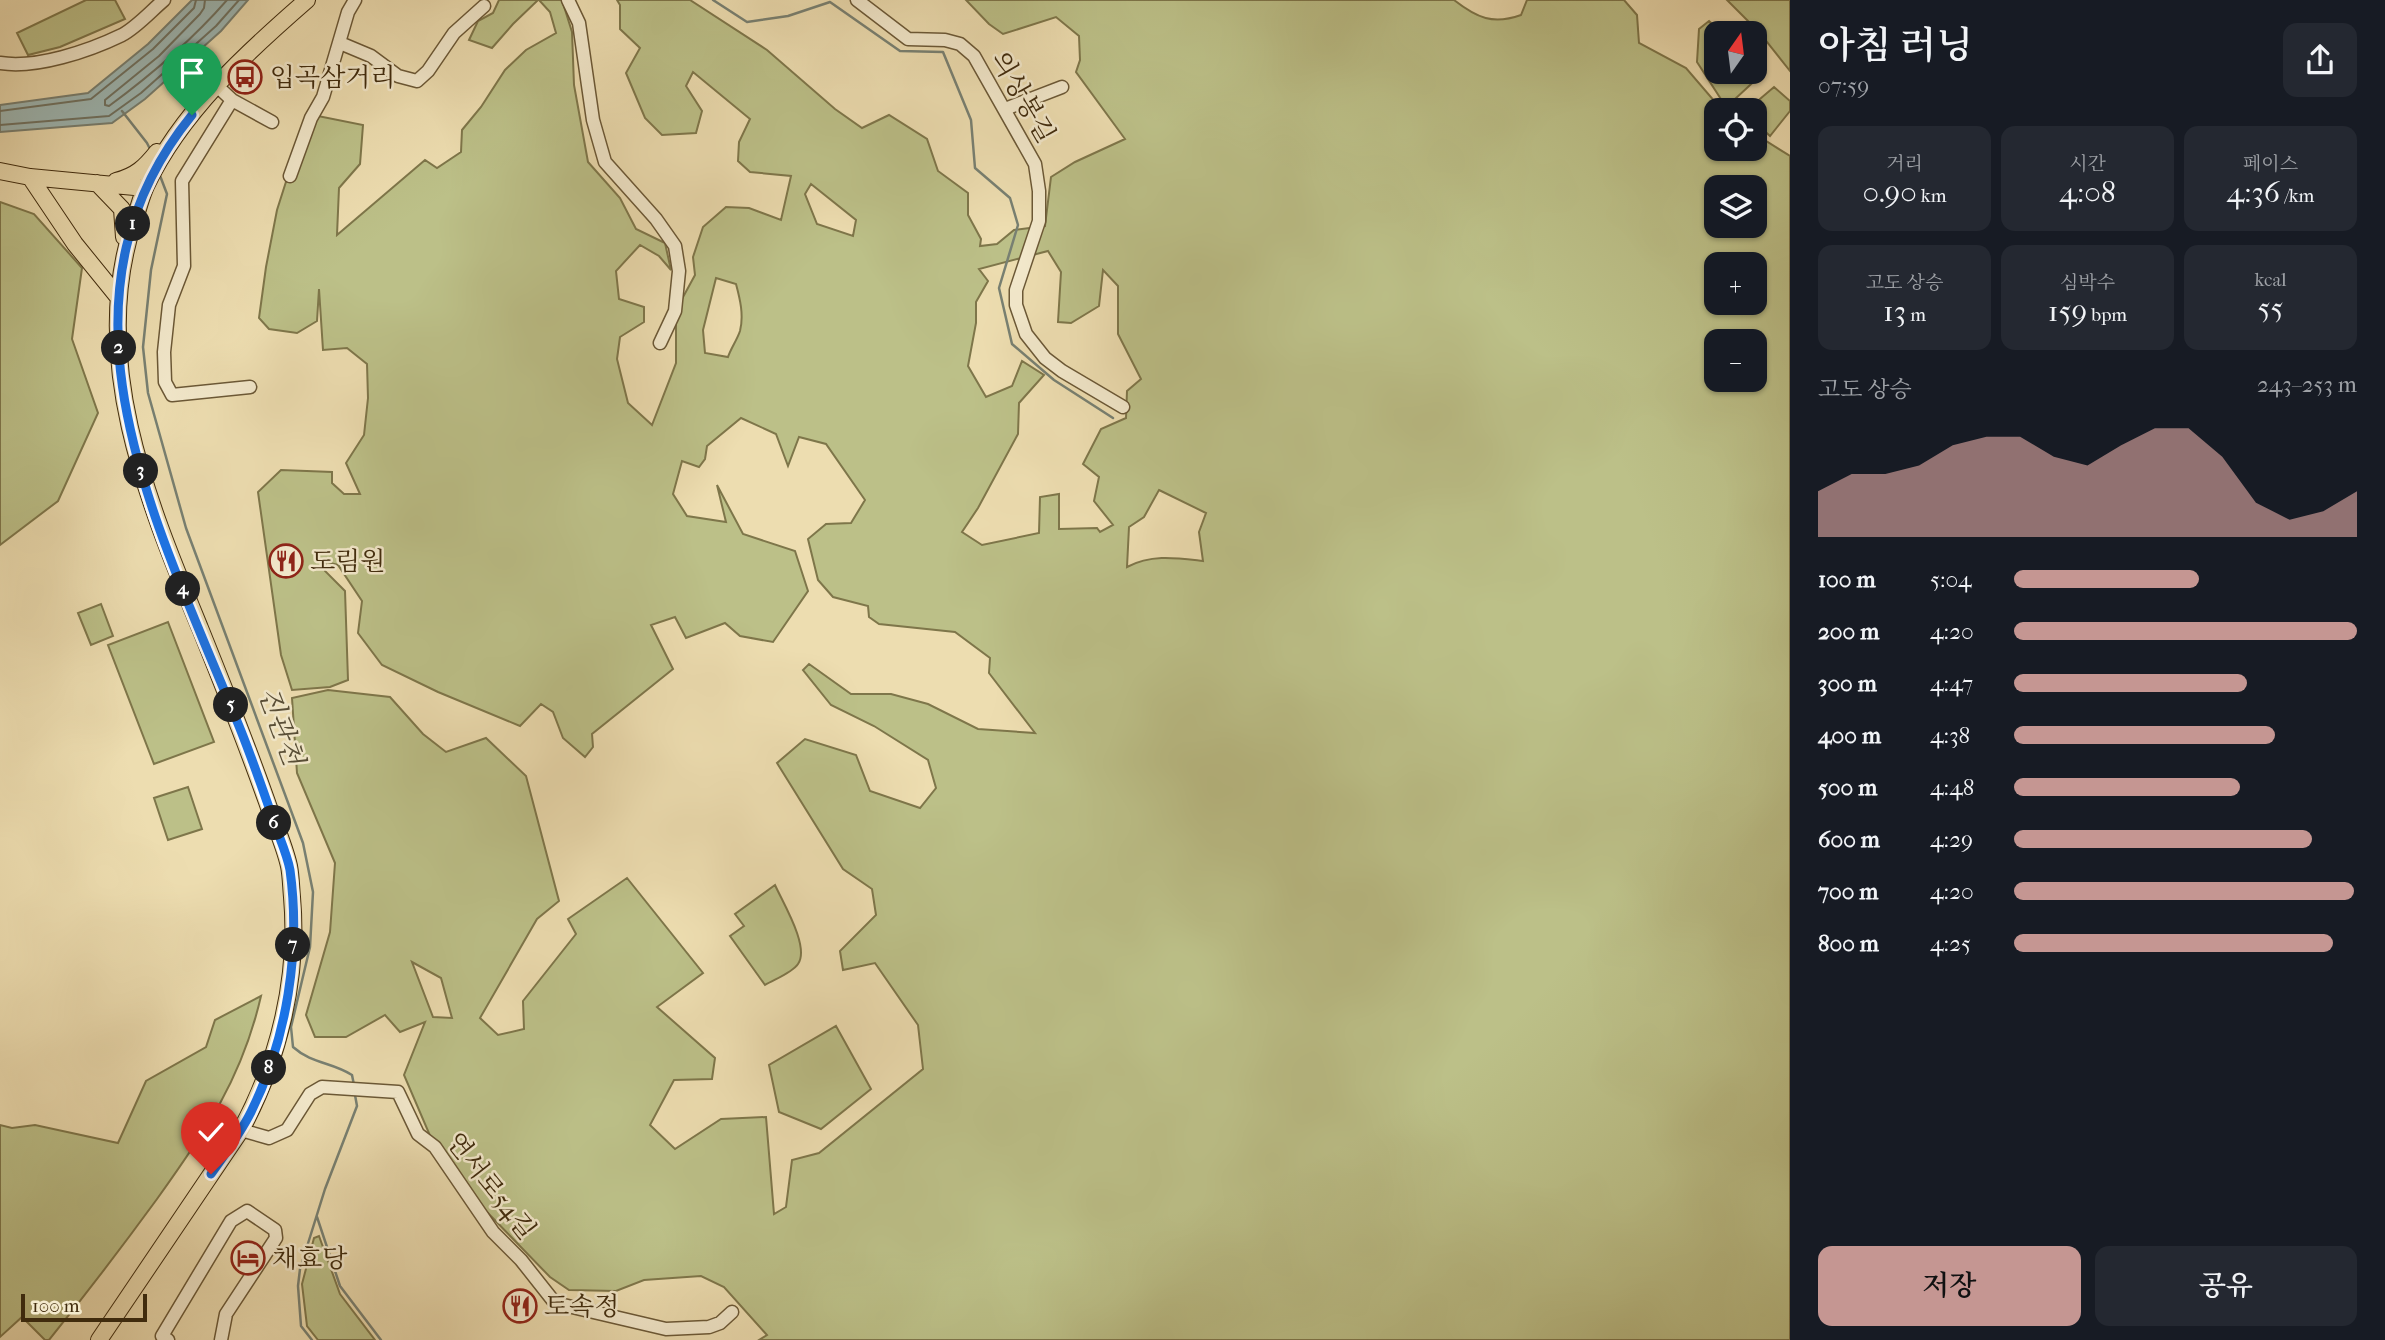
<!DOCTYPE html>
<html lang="ko">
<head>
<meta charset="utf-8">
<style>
  body { margin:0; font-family:"IM FELL French Canon","Noto Serif KR",serif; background:#242831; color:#f1f3f6; height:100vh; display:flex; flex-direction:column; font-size:26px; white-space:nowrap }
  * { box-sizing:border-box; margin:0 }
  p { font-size:23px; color:#9ea1a6 }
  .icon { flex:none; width:38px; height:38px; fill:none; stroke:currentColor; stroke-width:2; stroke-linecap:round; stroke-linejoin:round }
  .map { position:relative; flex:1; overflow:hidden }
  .drawer { display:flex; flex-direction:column; background:#171b24; width:595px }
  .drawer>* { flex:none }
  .needle { width:46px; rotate:14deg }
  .controls { position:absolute; left:1704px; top:21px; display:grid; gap:14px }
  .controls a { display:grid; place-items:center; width:63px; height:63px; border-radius:14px; background:#171b24; box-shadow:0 2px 5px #0004; font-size:35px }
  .scale { position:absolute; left:21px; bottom:18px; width:126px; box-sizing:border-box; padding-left:7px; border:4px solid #402b0d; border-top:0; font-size:19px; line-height:24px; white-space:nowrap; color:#402b0d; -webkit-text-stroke:5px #f3e9cc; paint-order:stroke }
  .pin { position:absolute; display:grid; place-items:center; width:60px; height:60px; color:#fff; margin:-72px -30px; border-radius:50% 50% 50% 0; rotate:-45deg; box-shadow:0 0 7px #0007 }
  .pin .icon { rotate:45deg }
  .km { position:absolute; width:35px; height:35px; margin:-18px; border-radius:50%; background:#222; color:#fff; font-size:19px; line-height:35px; text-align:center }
  .round { display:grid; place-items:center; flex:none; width:74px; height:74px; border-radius:14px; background:#242831 }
  .summary { display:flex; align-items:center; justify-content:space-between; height:119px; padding:0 28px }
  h1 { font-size:38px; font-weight:600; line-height:52px }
  .stats { display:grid; grid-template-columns:repeat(3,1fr); gap:10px; height:119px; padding:7px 28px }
  .stats div { display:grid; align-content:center; border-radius:14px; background:#242831; text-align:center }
  .stats b { font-size:30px; font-weight:600 }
  .stats small { font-size:19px; font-weight:400 }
  .stats p { font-size:19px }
  .chart { height:196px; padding:14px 28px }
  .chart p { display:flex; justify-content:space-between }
  .chart svg { width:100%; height:126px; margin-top:7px; fill:#c59692; opacity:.7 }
  .primary-button { display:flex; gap:14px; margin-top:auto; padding:14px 28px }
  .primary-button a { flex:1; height:80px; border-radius:14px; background:#c59692; color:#111; font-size:28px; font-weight:600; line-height:80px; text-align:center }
  .primary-button a+a { background:#242831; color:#f1f3f6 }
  ul { padding:0 28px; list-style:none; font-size:23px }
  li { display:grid; grid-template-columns:112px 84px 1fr; align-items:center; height:52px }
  li i { height:18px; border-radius:9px; background:#c59692 }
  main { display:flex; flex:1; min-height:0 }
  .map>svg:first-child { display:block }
</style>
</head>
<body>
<main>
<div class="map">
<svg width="1790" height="1340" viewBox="0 0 1790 1340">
  <rect width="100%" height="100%" fill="#edddb0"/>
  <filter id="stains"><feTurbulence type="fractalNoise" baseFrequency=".00286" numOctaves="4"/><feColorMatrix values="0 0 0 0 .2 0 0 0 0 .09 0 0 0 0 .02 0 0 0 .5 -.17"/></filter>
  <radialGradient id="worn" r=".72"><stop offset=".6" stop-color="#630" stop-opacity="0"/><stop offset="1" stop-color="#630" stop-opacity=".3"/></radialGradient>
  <path fill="#bcc088" stroke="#7e764a" stroke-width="2" fill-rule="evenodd" d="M 86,0 L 115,0 L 125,19 L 60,47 L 28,55 L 17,33 Z
    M 499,0 L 538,0 L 513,24 L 492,48 L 469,40 L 478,21 L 493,13 Z
    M 539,0 L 562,0 L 572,32 L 574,85 L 588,162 L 620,198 L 636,229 L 665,243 L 671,270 L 659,256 L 640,245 L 616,271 L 619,299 L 644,307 L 644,322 L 620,337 L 617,359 L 628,403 L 652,425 L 676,363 L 676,310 L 695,275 L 693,257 L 703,227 L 726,207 L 749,208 L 781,220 L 791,176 L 750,172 L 738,161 L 739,142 L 750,119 L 693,72 L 686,86 L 702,111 L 696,133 L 662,135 L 645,118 L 626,73 L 640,48 L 620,29 L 620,5 L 617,0 L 690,0 L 767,50 L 835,109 L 862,128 L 889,115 L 927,139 L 938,171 L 968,193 L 968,215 L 981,239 L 980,246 L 997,244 L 1014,230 L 1045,226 L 1051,177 L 1075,162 L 1125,139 L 1076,72 L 1080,60 L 1079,36 L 1056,17 L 1003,34 L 989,24 L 966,0 L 1454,0 C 1477,18 1493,25 1521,15 L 1527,0 L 1624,0 L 1637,15 L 1639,43 L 1686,68 L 1722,110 L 1717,110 L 1717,149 L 1755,149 L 1755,134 L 1790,156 L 1790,1340 L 759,1340 L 767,1335 L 724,1287 L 701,1276 L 644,1280 L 616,1291 L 569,1290 L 550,1277 L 484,1209 L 431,1138 L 404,1075 L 425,1022 L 400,1032 L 385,1015 L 346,1037 L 315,1037 L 306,1015 L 330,932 L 335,863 L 297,773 L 292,698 L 328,690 L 390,697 L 423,734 L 446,752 L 486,738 L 526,776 L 559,901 L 537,919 L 480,1018 L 498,1035 L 524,1029 L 523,1001 L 576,934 L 568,919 L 627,878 L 703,973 L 657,1007 L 715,1058 L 712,1079 L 674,1080 L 650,1125 L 675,1149 L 721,1119 L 766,1117 L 774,1214 L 786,1207 L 792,1160 L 819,1153 L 923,1069 L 918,1025 L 875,963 L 843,970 L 840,951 L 876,915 L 872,889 L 843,869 L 777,763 L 805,739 L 856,755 L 870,791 L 920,808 L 936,788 L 928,760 L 874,726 L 831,705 L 803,670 L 809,664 L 851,694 L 891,694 L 928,704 L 978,729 L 1035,733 L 989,673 L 990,658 L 955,632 L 879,624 L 869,617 L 868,606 L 833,597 L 818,580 L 808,539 L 826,524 L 851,523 L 865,500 L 826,444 L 799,437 L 788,466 L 776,434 L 741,418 L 707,446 L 705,459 L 699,467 L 682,461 L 673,494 L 687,516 L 726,522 L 717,485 L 743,534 L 795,551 L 808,591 L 773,642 L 740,636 L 725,623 L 686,638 L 675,617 L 651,625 L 673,669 L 592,734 L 593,747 L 585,757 L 563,738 L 553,712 L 541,704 L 520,726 L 438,692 L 382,665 L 358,633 L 362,601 L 338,565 L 326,562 L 325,571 L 345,591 L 348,680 L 330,687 L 292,690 L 281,655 L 258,492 L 281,470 L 332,472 L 332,483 L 344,494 L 360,494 L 346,463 L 364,435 L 368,398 L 367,364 L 347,348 L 323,350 L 319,289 L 317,321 L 297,333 L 269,329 L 259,318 L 266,267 L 277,210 L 306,119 L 318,116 L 363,125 L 360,164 L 339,188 L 337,235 L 425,160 L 437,168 L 461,152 L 462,130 L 481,107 L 505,70 L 526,50 L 556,33 L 550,12 ZM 811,184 L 856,220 L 853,236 L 817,224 L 805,194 ZM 1717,187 L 1755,187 L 1755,226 L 1717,226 ZM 1048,251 L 1061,272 L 1058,322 L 1071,323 L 1099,306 L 1103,270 L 1118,286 L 1118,334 L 1141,379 L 1127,391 L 1126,418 L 1101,429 L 1083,464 L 1099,477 L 1094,501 L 1113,525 L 1100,532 L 1097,528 L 1059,529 L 1059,494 L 1040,497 L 1039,533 L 982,545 L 962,532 L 978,508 L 1018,434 L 1019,403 L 1044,375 L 1022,361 L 1012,386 L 986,397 L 968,366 L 976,323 L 976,302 L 988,281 L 979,269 ZM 1717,264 L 1755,264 L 1755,303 L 1717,303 ZM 716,278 L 736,284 C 740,299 744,315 740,331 C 737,340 731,348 728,357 L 705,353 L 703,330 ZM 1717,341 L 1755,341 L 1755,380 L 1717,380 ZM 1159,490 L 1206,513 L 1199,532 L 1203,561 C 1176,558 1152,554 1127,567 L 1129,527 L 1144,517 ZM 412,962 L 441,978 L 452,1018 L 433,1017 Z
    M 1727,0 L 1790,0 L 1790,71 L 1759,32 Z
    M 1709,21 L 1722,33 L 1717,33 L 1717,72 L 1755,72 L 1755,67 L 1762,74 L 1735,99 L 1733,110 L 1728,110 L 1697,62 L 1699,29 Z
    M 1774,87 L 1790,101 L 1790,111 L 1770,136 L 1755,122 L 1755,110 L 1747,110 Z
    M 0,202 L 34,214 L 82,268 L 72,339 L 98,413 L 58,501 L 0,545 Z
    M 101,604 L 113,636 L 91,645 L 78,613 Z
    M 168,622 L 214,742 L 154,764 L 108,645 Z
    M 188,787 L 202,829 L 168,840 L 154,798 Z
    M 775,885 C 783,903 810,947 798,964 C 792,973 775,979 765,985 L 730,936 L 744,926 L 735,914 Z
    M 261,996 C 242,1079 205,1132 157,1199 C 122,1247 86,1294 49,1340 L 45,1340 L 22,1317 L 0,1337 L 0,1125 L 12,1128 L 35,1125 L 118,1143 L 146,1081 L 206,1047 L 215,1020 Z
    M 836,1026 L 871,1089 L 821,1129 L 779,1112 L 769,1065 Z
    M 319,1236 L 340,1294 L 375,1340 L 318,1340 L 307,1326 L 302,1284 L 314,1238 Z"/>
  <path fill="#9eb9b6" stroke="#788072" stroke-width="2" d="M 192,0 L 248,0 L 221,31 L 145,99 L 112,123 L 0,132 L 0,105 L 88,93 L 148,44 Z"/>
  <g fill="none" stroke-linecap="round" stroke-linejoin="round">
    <path stroke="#6f7262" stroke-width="2" d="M 205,0 L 204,8 L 200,14 L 159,56 L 105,100 L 105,105 L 109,106 C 151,75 193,39 227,0
      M 0,111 L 91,99 L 153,49 L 194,8 L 196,0
      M 0,125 L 109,116 L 141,93 L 216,26 L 239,0"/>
    <path stroke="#788072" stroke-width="2.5" d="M 713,0 L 747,22 L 788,16 L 830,2 L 900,51 L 943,52 L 971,120 L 975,168 L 1010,198 L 1018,225 L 999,288 L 1012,344 L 1054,380 L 1113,418
      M 122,111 L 147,143 L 151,151
      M 159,173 L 167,194 L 151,270 L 143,347 L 148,393 L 186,528 L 303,843 L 313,892 L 310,947 L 291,1027 L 293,1047 C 312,1064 332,1062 352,1075 L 354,1085
      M 317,1217 L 340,1286 L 381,1340
      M 312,1340 L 301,1326 L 298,1286 L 300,1269 L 325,1189 L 357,1106 L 355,1095"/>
    <defs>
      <path id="minor" d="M 568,0 L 579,23 L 593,120 L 605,162 L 656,219 L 675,246 L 679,271 L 675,311 L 660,343
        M 857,0 L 908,39 L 945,40 L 960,44 L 974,56 L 1035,164 L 1039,191 L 1039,221 L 1016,290 L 1016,305 L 1026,334 L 1045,358 L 1062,371 L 1123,407
        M 340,43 L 371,56 L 398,76 L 417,81 L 428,71 L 454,33 L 484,6
        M 0,63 C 36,69 89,51 122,35 C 137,27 151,11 164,0
        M 217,86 L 232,100 L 182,181 L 184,266 L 169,305 L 164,352 L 165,382 L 172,395 L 250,387
        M 232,100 L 272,122
        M 1005,109 L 1062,87
        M 290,176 L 311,118 L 323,97 L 348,12 L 355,0
        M 241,1130 L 269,1138 L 287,1130 L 310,1094 L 322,1087 L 398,1092 L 418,1134 L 435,1147 L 493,1232 L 521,1260 L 555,1303 L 666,1329 L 709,1327 L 720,1323 L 732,1312
        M 168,1340 L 162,1336 L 231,1221 L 247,1211 L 275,1230 L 276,1238 L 226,1314 L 221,1340"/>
      <path id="major" d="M 0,171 L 30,177 L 145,188
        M 30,177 L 75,244 L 118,297
        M 116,181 C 136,176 145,167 157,152
        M 97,183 L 122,209 L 124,237
        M 99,1340 L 241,1130 C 279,1060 299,977 292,897 C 291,887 291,876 289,866 C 284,844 274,823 267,802 C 246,743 223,685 200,628 C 148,502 88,359 134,221 C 138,210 141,197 146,186 C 181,112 246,53 307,0"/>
    </defs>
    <use href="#minor" stroke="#6b5836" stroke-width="15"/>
    <use href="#major" stroke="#402b0d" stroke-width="18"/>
    <use href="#minor" stroke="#f3e9cc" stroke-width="12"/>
    <use href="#major" stroke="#edddb0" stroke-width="16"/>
  </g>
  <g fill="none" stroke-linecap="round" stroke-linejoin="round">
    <defs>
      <path id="route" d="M 192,115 C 37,305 161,533 239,726 C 252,758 263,790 274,822 C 279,837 287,854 290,870 C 301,951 287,1039 251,1112 C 240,1134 225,1154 211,1174"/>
    </defs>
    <use href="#route" stroke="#fff" stroke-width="14"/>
    <use href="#route" stroke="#1a73e8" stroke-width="9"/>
  </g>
  <defs>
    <symbol id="bus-ring" viewBox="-11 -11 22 22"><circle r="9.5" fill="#f3e9cc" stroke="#8f2418" stroke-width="1.5"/><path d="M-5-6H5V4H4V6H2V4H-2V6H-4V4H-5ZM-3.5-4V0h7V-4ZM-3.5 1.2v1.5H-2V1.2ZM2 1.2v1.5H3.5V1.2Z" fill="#8f2418"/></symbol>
    <symbol id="restaurant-ring" viewBox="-11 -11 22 22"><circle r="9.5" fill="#f3e9cc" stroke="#8f2418" stroke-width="1.5"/><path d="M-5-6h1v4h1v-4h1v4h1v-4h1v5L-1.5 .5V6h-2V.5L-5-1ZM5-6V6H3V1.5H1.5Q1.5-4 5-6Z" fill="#8f2418"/></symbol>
    <symbol id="hotel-ring" viewBox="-11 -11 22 22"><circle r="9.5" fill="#f3e9cc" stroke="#8f2418" stroke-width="1.5"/><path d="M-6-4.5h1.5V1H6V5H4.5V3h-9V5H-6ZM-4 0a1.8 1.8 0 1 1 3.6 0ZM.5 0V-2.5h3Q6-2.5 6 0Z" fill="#8f2418"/></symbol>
  </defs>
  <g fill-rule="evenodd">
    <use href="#bus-ring" x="226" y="58" width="38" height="38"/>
    <use href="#restaurant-ring" x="267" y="542" width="38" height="38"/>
    <use href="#hotel-ring" x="229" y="1239" width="38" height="38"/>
    <use href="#restaurant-ring" x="501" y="1287" width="38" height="38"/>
  </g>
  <g text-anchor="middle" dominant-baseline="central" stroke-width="5" stroke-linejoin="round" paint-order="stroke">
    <g font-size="26" fill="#402b0d" stroke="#f3e9cc" text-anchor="start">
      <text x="270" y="77">입곡삼거리</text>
      <text x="310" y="561">도림원</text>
      <text x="272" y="1258">채효당</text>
      <text x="544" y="1306">토속정</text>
    </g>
    <g font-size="26" fill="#402b0d" stroke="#f3e9cc">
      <text transform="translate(1023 97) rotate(60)">의상봉길</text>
      <text transform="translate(491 1186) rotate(52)">연서로54길</text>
    </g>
    <g font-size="28" font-style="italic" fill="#584e37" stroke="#f3e9cc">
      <text transform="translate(281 726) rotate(70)">진관천</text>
    </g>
  </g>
  <rect width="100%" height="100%" filter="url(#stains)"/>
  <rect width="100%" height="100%" fill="url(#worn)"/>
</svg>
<div class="controls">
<a><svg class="needle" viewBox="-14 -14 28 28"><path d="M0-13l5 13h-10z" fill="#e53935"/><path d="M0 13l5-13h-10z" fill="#9ea1a6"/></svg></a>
<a><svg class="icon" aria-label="locate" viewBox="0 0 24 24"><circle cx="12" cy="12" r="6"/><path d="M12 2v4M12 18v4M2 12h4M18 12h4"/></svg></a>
<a><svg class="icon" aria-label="layers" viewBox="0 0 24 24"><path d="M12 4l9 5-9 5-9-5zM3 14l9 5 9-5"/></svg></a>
<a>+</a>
<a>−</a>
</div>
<div class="scale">100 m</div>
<div class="pin" style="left:192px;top:115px;background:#1e9e55"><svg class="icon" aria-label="arrive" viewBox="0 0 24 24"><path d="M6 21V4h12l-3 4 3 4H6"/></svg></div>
<div class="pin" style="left:211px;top:1174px;background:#d93025"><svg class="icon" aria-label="check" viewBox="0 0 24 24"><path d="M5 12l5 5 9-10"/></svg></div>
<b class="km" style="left:133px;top:224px">1</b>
<b class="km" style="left:119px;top:348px">2</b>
<b class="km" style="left:141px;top:471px">3</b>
<b class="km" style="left:183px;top:589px">4</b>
<b class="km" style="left:231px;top:705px">5</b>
<b class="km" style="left:274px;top:823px">6</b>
<b class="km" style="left:293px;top:945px">7</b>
<b class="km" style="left:269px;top:1068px">8</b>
</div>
<section class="drawer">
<div class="summary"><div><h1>아침 러닝</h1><p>07:59</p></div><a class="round"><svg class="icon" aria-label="share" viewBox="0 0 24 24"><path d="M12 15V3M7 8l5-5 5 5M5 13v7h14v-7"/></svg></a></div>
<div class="stats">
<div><p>거리</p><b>0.90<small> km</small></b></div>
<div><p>시간</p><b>4:08</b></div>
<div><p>페이스</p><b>4:36<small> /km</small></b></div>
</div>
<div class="stats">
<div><p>고도 상승</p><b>13<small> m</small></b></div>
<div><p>심박수</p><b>159<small> bpm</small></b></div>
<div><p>kcal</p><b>55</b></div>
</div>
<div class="chart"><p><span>고도 상승</span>243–253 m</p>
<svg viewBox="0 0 160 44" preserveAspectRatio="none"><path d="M0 44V28L10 22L20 22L30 19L40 12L50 9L60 9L70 16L80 19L90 12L100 6L110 6L120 16L130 32L140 38L150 35L160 28V44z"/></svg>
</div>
<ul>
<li><b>100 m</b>5:04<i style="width:54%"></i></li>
<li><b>200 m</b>4:20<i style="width:100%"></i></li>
<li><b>300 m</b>4:47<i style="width:68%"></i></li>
<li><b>400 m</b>4:38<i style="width:76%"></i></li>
<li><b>500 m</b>4:48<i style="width:66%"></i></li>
<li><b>600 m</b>4:29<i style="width:87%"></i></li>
<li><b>700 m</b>4:20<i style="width:99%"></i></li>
<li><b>800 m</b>4:25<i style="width:93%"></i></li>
</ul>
<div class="primary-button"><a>저장</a><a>공유</a></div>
</section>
</main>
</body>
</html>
